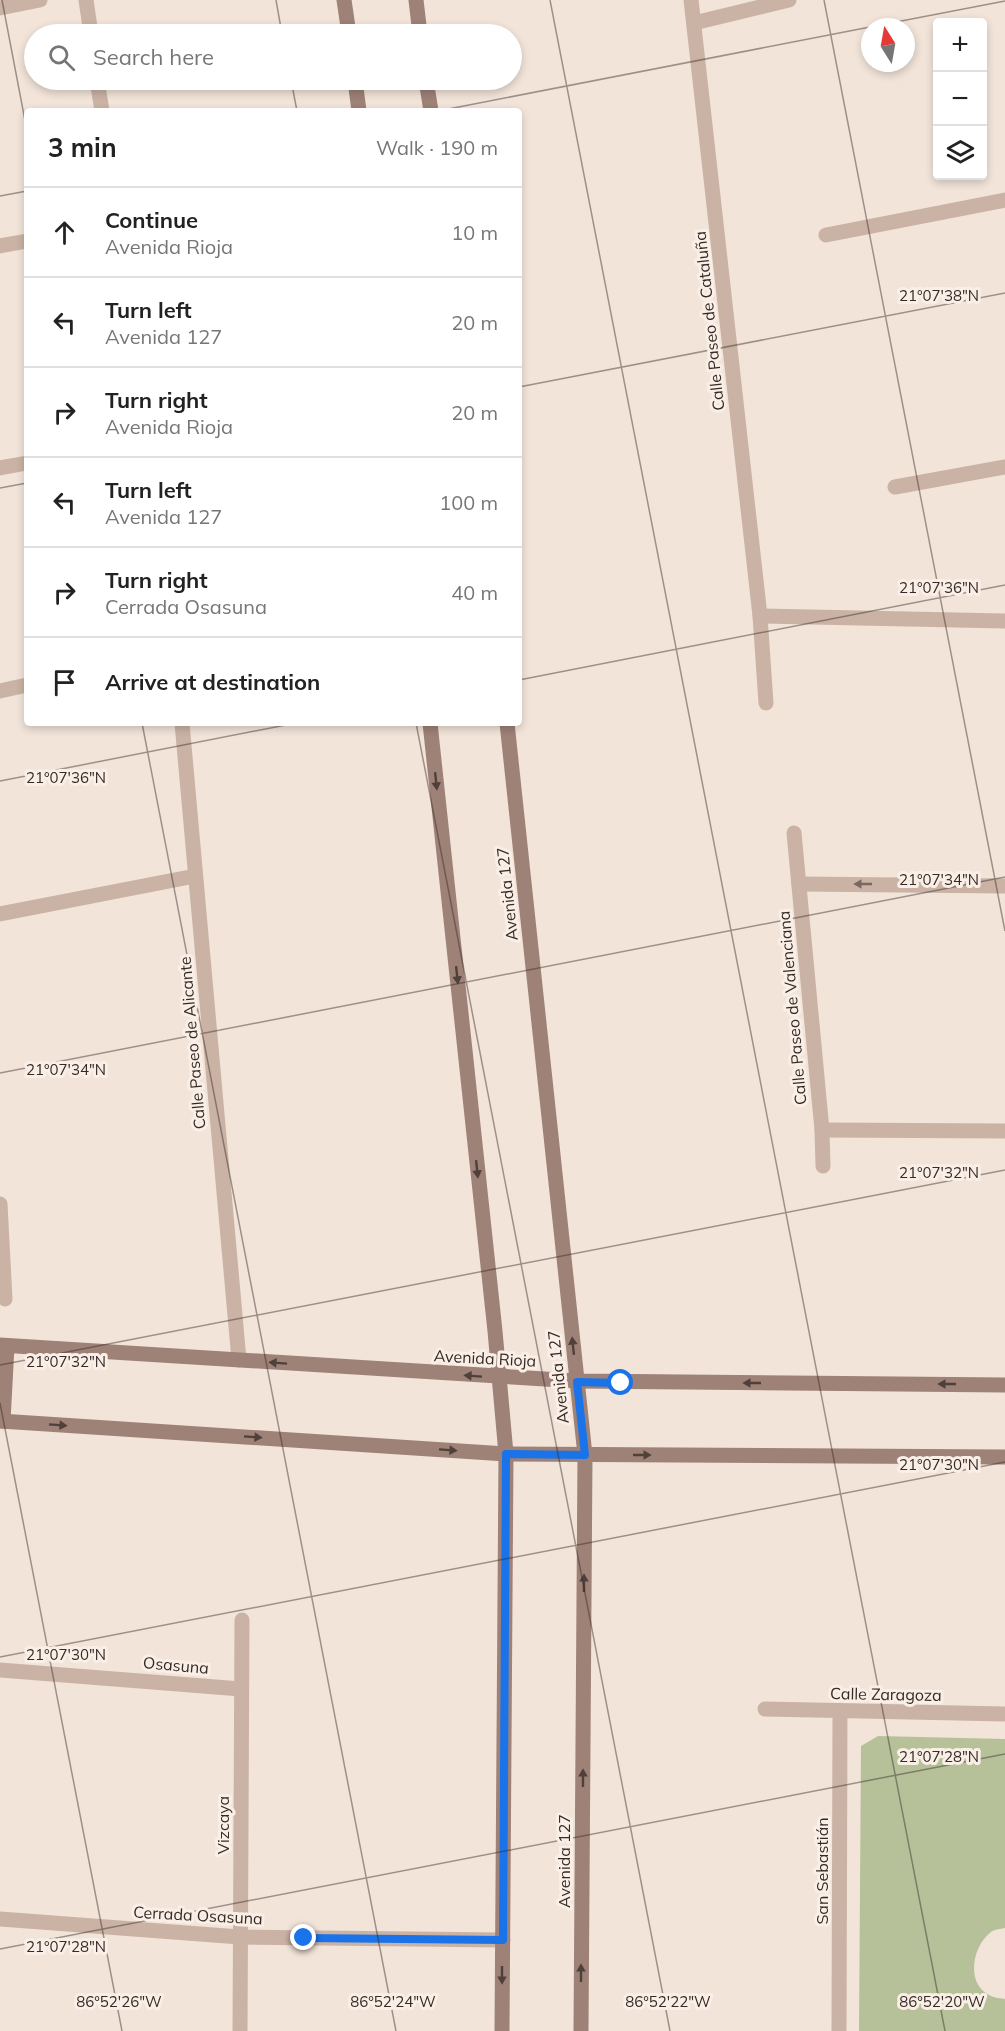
<!DOCTYPE html>
<meta charset="utf-8">
<style>
:root{--surface:#fff;--page:#f2f2f2;--text:#222;--muted:#767676;--line:#e0e0e0}
body{margin:0;font-family:Mulish,sans-serif;background:var(--page);color:var(--text)}
.controls{position:absolute;right:18px;top:18px;display:grid;overflow:hidden;border-radius:6px;box-shadow:0 3px 9px #0003}
.controls button{width:54px;height:54px;display:grid;place-items:center;padding:0;border:0;border-bottom:2px solid var(--line);background:var(--surface);color:var(--text);font:30px sans-serif}
.compass{position:absolute;left:861px;top:18px;width:54px;height:54px;border-radius:50%;background:var(--surface);box-shadow:0 3px 9px #0003;rotate:349deg}
.stop{position:absolute;width:18px;height:18px;margin:-14px;border:4px solid #1a73e8;border-radius:50%;background:#fff}
.stop.end{background:#1a73e8;border-color:#fff;box-shadow:0 2px 6px #0008}
.list{margin:0;padding:0;list-style:none}
h2{display:flex;justify-content:space-between;align-items:center;height:78px;margin:0;padding:0 24px;font-size:26px}
h2 small{font-size:20px;font-weight:400;color:var(--muted)}
.list li{display:grid;grid-template-columns:39px 1fr auto;gap:18px;align-items:center;box-sizing:border-box;height:90px;padding:0 24px;border-top:2px solid var(--line)}
.list b{display:block;font-size:22px;white-space:nowrap}
.list p{margin:0;font-size:20px;white-space:nowrap;color:var(--muted)}
.list em{font-size:20px;font-style:normal;color:var(--muted)}
.icon{flex:none;width:33px;height:33px;fill:none;stroke:currentColor;stroke-width:2;stroke-linecap:round;stroke-linejoin:round}
.map{position:relative;flex:none;width:1005px;height:2031px;overflow:hidden}
.search{position:absolute;background:var(--surface);box-shadow:0 3px 9px #0003;left:24px;top:24px;width:498px;height:66px;display:flex;align-items:center;gap:15px;box-sizing:border-box;padding:0 21px;border-radius:33px;color:var(--muted);font-size:22px}
.panel{position:absolute;background:var(--surface);box-shadow:0 3px 9px #0003;left:24px;top:108px;width:498px;height:618px;border-radius:6px}
.map>svg:first-child{display:block}
.green{fill:#b7c199}
.lines{fill:none;stroke-linecap:round;stroke-linejoin:round}
.minor{stroke:#cab3a5;stroke-width:15}
.secondary{stroke:#9e8177;stroke-width:15}
.oneway{fill:#50403b}
.oneway2{fill:#796860}
.route{stroke:#1a73e8;stroke-width:8}
.ticks{fill:none;stroke:#362a27;stroke-width:1.5;stroke-opacity:0.45}
.labels{text-anchor:middle;dominant-baseline:central;stroke-width:6;stroke-linejoin:round;paint-order:stroke}
.street-label{font-size:16px;fill:#362a27;stroke:#faefe6}
.ticks-label{font-size:15px;text-anchor:middle;fill:#362a27;stroke:#faefe6;stroke-width:6;stroke-linejoin:round;paint-order:stroke}
</style>
<div class="map">
<svg width="1005" height="2031" viewBox="0 0 1005 2031">
<rect width="100%" height="100%" fill="#f2e4d9"/>
<path class="green" d="M878 1736 1005 1739V1928C1001 1929 995 1929 991 1932 972 1946 965 1985 991 1996 995 1998 1001 1998 1005 1999V2031H859L861 1746Z"/>
<g class="lines">
<g class="minor">
<polyline points="86,0 91,34"/>
<polyline points="691,0 760,616 766,703"/>
<polyline points="0,8 40,0"/>
<polyline points="694,23 789,0"/>
<polyline points="97,80 102,111"/>
<polyline points="826,235 1005,200"/>
<polyline points="0,246 27,241"/>
<polyline points="0,468 27,463"/>
<polyline points="895,487 1005,467"/>
<polyline points="760,616 1005,621"/>
<polyline points="0,691 27,685"/>
<polyline points="182,723 239,1360"/>
<polyline points="794,833 822,1130 823,1166"/>
<polyline points="799,884 1005,886"/>
<polyline points="0,914 195,876"/>
<polyline points="822,1130 1005,1131"/>
<polyline points="0,1204 5,1299"/>
<polyline points="0,1670 241,1689"/>
<polyline points="765,1709 1005,1714"/>
<polyline points="0,1919 240,1937 503,1940"/>
<polyline points="240,2031 242,1620"/>
<polyline points="839,2031 840,1711"/>
</g>
<g class="secondary">
<polyline points="344,0 349,34"/>
<polyline points="416,0 420,34"/>
<polyline points="355,80 359,111"/>
<polyline points="426,80 431,111"/>
<polyline points="430,723 495,1331 506,1454 502,2031"/>
<polyline points="507,723 585,1455 581,2031"/>
<polyline points="0,1345 577,1381 1005,1385"/>
<polyline points="0,1421 506,1454 1005,1457"/>
<polyline points="3,1421 7,1346"/>
</g>
</g>
<defs><path id="oneway-solid" d="M-6-.8H1V-3.2L6.5 0L1 3.2V.8H-6Z" transform="scale(1.5)"/></defs>
<g class="oneway">
<use href="#oneway-solid" transform="translate(436 781) rotate(84)"/>
<use href="#oneway-solid" transform="translate(457 975) rotate(84)"/>
<use href="#oneway-solid" transform="translate(477 1169) rotate(84)"/>
<use href="#oneway-solid" transform="translate(573 1346) rotate(-96)"/>
<use href="#oneway-solid" transform="translate(278 1363) rotate(-176)"/>
<use href="#oneway-solid" transform="translate(473 1376) rotate(-176)"/>
<use href="#oneway-solid" transform="translate(752 1383) rotate(-180)"/>
<use href="#oneway-solid" transform="translate(947 1384) rotate(-180)"/>
<use href="#oneway-solid" transform="translate(58 1425) rotate(4)"/>
<use href="#oneway-solid" transform="translate(253 1437) rotate(4)"/>
<use href="#oneway-solid" transform="translate(448 1450) rotate(4)"/>
<use href="#oneway-solid" transform="translate(642 1455)"/>
<use href="#oneway-solid" transform="translate(584 1583) rotate(-90)"/>
<use href="#oneway-solid" transform="translate(583 1778) rotate(-90)"/>
<use href="#oneway-solid" transform="translate(581 1973) rotate(-90)"/>
<use href="#oneway-solid" transform="translate(502 1975) rotate(90)"/>
</g>
<use class="oneway2" href="#oneway-solid" transform="translate(863 884) rotate(-180)"/>
<g class="lines">
<polyline class="route" points="304,1938 503,1940 506,1454 585,1455 577,1382 621,1383"/>
</g>
<path class="ticks" d="M2 0 27 131M276 0 282 34M550 0 945 2031M824 0 1005 931M870 27 1005 1M291 80 297 111M438 111 870 27M0 196 27 191M519 387 1005 293M0 488 27 483M519 680 1005 585M142 723 396 2031M416 723 670 2031M0 781 296 723M0 1073 1005 877M0 1365 1005 1170M0 1403 122 2031M0 1657 1005 1462M0 1949 1005 1754"/>
<g class="labels">
<g class="street-label">
<text transform="translate(709 321) rotate(-96)">Calle Paseo de Cataluña</text>
<text transform="translate(507 894) rotate(-96)">Avenida 127</text>
<text transform="translate(792 1008) rotate(-95)">Calle Paseo de Valenciana</text>
<text transform="translate(192 1043) rotate(-95)">Calle Paseo de Alicante</text>
<text transform="translate(485 1358) rotate(3)">Avenida Rioja</text>
<text transform="translate(558 1377) rotate(-96)">Avenida 127</text>
<text transform="translate(176 1665) rotate(5)">Osasuna</text>
<text transform="translate(886 1694) rotate(1)">Calle Zaragoza</text>
<text transform="translate(223 1825) rotate(-90)">Vizcaya</text>
<text transform="translate(564 1861) rotate(-90)">Avenida 127</text>
<text transform="translate(822 1871) rotate(-90)">San Sebastián</text>
<text transform="translate(198 1915) rotate(3)">Cerrada Osasuna</text>
</g>
</g>
<g class="ticks-label">
<text x="939" y="301">21°07'38"N</text>
<text x="939" y="593">21°07'36"N</text>
<text x="66" y="783">21°07'36"N</text>
<text x="939" y="885">21°07'34"N</text>
<text x="66" y="1075">21°07'34"N</text>
<text x="939" y="1178">21°07'32"N</text>
<text x="66" y="1367">21°07'32"N</text>
<text x="939" y="1470">21°07'30"N</text>
<text x="66" y="1660">21°07'30"N</text>
<text x="939" y="1762">21°07'28"N</text>
<text x="66" y="1952">21°07'28"N</text>
<text x="119" y="2007">86°52'26"W</text>
<text x="393" y="2007">86°52'24"W</text>
<text x="668" y="2007">86°52'22"W</text>
<text x="942" y="2007">86°52'20"W</text>
</g>
</svg>
<div class="controls">
<button>+</button>
<button>−</button>
<button><svg class="icon" aria-label="layers" viewBox="0 0 24 24"><path d="M12 4l9 5-9 5-9-5zM3 14l9 5 9-5"/></svg></button>
</div>
<svg class="compass" viewBox="-18 -18 36 36"><path d="M0-13l5 13h-10z" fill="#e53935"/><path d="M0 13l5-13h-10z" fill="#767676"/></svg>
<div class="stop" style="left:621px;top:1383px"></div>
<div class="stop end" style="left:304px;top:1938px"></div>
<div class="search"><svg class="icon" aria-label="search" viewBox="0 0 24 24"><circle cx="10" cy="10" r="6"/><path d="M15 15l6 6"/></svg>Search here</div>
<section class="panel">
<h2>3 min<small>Walk · 190 m</small></h2>
<ul class="list">
<li><svg class="icon" aria-label="ahead" viewBox="0 0 24 24"><path d="M12 20V5M6 11l6-6 6 6"/></svg><div><b>Continue</b><p>Avenida Rioja</p></div><em>10 m</em></li>
<li><svg class="icon" aria-label="left" viewBox="0 0 24 24"><path d="M17 20v-9H6M10 6l-5 5 5 5"/></svg><div><b>Turn left</b><p>Avenida 127</p></div><em>20 m</em></li>
<li><svg class="icon" aria-label="right" viewBox="0 0 24 24"><path d="M7 20v-9h11M14 6l5 5-5 5"/></svg><div><b>Turn right</b><p>Avenida Rioja</p></div><em>20 m</em></li>
<li><svg class="icon" aria-label="left" viewBox="0 0 24 24"><path d="M17 20v-9H6M10 6l-5 5 5 5"/></svg><div><b>Turn left</b><p>Avenida 127</p></div><em>100 m</em></li>
<li><svg class="icon" aria-label="right" viewBox="0 0 24 24"><path d="M7 20v-9h11M14 6l5 5-5 5"/></svg><div><b>Turn right</b><p>Cerrada Osasuna</p></div><em>40 m</em></li>
<li><svg class="icon" aria-label="arrive" viewBox="0 0 24 24"><path d="M6 21V4h12l-3 4 3 4H6"/></svg><div><b>Arrive at destination</b></div></li>
</ul>
</section>
</div>
